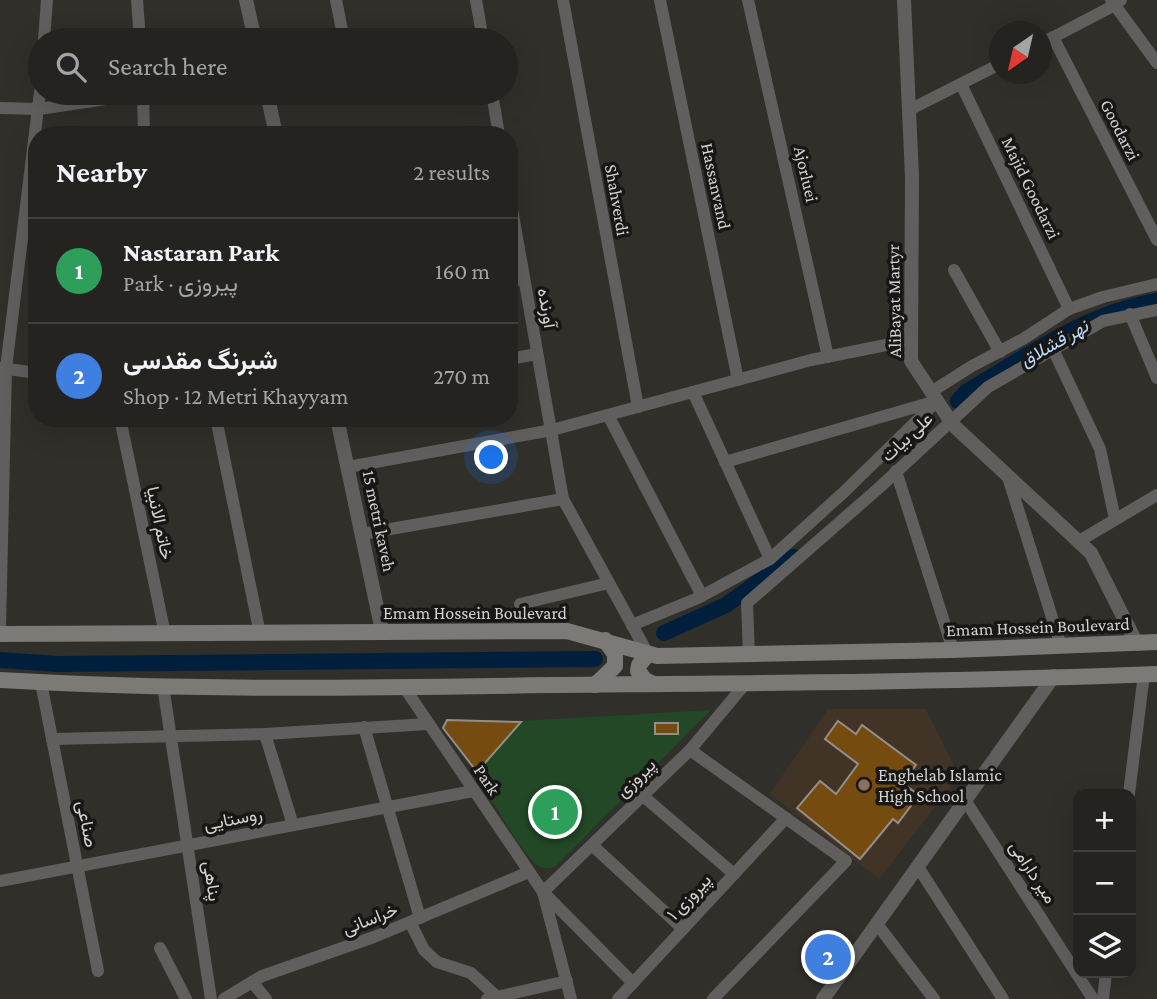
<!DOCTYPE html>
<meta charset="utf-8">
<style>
:root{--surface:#252320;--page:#2d2b29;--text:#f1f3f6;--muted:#a3a4a5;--line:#42403e;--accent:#d93025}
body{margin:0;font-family:"Crimson Pro",Vazirmatn,serif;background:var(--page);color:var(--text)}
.controls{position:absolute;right:21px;bottom:21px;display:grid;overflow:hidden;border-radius:14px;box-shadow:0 7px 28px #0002}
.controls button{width:63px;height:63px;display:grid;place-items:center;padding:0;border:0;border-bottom:2px solid var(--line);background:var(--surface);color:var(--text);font:35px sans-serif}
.compass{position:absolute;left:989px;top:21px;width:63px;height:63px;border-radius:50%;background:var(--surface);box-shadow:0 7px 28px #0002;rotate:214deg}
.you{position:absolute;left:492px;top:458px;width:24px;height:24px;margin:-18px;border:5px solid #fff;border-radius:50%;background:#1a73e8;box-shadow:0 0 0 10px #1a73e833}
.badge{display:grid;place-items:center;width:46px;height:46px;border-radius:50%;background:var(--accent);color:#fff;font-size:23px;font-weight:700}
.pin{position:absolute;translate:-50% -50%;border:4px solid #fff;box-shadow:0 2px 7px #0006}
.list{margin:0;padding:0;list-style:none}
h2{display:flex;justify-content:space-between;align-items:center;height:91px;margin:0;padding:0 28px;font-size:30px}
h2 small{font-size:23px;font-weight:400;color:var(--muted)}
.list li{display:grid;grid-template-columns:46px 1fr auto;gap:21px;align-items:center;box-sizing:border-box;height:105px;padding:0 28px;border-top:2px solid var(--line)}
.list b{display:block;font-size:26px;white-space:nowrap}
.list p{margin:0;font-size:23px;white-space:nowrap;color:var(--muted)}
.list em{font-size:23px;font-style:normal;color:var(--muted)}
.icon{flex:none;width:38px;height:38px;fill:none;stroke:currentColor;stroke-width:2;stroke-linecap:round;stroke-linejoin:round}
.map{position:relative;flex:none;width:1157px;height:999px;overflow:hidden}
.search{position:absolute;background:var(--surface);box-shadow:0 7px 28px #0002;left:28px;top:28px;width:490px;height:77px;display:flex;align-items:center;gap:18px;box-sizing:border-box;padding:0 24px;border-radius:38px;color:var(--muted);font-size:26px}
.panel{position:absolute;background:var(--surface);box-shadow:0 7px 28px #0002;left:28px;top:126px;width:490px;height:301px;border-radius:28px}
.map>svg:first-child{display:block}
.education{fill:#413426}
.green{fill:#224825}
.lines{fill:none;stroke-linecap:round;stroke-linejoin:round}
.canal{stroke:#001f3c;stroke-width:16}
.building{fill:#754b0f;stroke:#938e89;stroke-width:2}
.minor{stroke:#615f5d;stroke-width:12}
.tertiary{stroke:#615f5d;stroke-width:14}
.secondary{stroke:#7d7977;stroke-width:16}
.education-dot{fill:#8d6e63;stroke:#181715;stroke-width:2.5}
.labels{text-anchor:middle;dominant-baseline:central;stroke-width:7;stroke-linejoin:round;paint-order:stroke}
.street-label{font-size:18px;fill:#d4d2cf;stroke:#181715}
.poi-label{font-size:18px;fill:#d4d2cf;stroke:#181715;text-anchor:start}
.water-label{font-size:19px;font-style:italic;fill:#badbfc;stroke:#181715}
</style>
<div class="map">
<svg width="1157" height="999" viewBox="0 0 1157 999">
<rect width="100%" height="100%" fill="#312f2a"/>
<polygon class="education" points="828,709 926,709 959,776 879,879 770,794"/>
<path class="green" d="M711 710 555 867C549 868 544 869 539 866 521 856 489 793 476 772L521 721Z"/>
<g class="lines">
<g class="canal">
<path d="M958 401 966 392C1027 356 1086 313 1157 301"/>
<polyline points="664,633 726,605 793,557"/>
<polyline points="0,660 58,664 595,659"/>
</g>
</g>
<g class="building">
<polygon points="447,720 521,722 477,772 443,728"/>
<polygon points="838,721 856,734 862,725 916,765 902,783 919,795 898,823 893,819 860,859 797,808 820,781 836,794 858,764 825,739"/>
<rect x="655" y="723" width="23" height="11"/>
</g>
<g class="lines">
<g class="minor">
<polyline points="137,0 140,40"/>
<polyline points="336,0 344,40"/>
<polyline points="476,0 483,40"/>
<polyline points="563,0 638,407"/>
<polyline points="660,0 738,380"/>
<polyline points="748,0 828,357"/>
<polyline points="1111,0 1157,63"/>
<polyline points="1053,37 1157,240"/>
<polyline points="44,40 47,0"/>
<polyline points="1042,43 1115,5 1121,0"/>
<polyline points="961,84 1069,309"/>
<polyline points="143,93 144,135"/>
<polyline points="492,93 499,135"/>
<polyline points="0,108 39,109 146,93"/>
<polyline points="909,110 1000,64"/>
<polyline points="509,192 563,499 648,654"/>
<polyline points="954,270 1000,352"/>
<polyline points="509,282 524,278"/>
<polyline points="1130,314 1157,378"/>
<polyline points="1053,349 1100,449 1115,519"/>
<polyline points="509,359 537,354"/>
<polyline points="0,368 37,373"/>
<polyline points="693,392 770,559"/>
<polyline points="931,392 972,366 1023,339 1069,309 1103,297 1157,284"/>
<polyline points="608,415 702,596"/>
<polyline points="120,418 165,634"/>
<polyline points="216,418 260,634"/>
<polyline points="725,462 933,402"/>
<polyline points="348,467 552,430 811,360 911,340"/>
<polyline points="896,471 953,650"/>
<polyline points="1007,474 1061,646"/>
<polyline points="362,534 563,499"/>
<polyline points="1079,541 1157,495"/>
<polyline points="520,604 609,583"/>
<polyline points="632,625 698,598 770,559 844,492 937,401"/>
<polyline points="0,628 6,368 40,92"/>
<polyline points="749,654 747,603 880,487 988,387 1103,321 1157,310"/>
<polyline points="41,683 98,971"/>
<polyline points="163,686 211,999"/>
<polyline points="404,687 543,892 633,983"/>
<polyline points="364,727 420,918"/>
<polyline points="265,734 293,825"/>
<polyline points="52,739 265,734 428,724"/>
<polyline points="690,750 846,861 713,999"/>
<polyline points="1129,794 1144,674"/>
<polyline points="643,796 734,874"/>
<polyline points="965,800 1093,999"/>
<polyline points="592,845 683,929"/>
<polyline points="918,867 1003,999"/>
<polyline points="0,881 473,791"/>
<polyline points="543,892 690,750 746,683"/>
<polyline points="543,892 571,999"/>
<polyline points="410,922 424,950 437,962 471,973 497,997"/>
<polyline points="877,924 934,999"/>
<polyline points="160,948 186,999"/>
<polyline points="252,982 266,999"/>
<polyline points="224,999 262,976 374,937 529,872"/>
<polyline points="487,999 567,981"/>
<polyline points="618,999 786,818"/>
<polyline points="1103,999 1106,973"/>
</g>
<g class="tertiary">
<polyline points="246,0 255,40"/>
<polyline points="904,0 912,177 911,361 953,425 1091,553 1137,644"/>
<polyline points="267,93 276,135"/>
<polyline points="337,418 382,631"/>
<polyline points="823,999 1054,676"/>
</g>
<g class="secondary">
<polyline points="0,634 567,631 657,656 953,650 1157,642"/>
<polyline points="648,654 639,665 638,671 645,680 654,684"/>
<path d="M0 680C184 691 368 688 552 685 754 683 956 682 1157 674"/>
<polyline points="595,685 615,666 615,654 605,640"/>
</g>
</g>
<circle class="education-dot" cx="864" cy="785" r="7"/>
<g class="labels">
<g class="street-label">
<text transform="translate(1120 130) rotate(63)">Goodarzi</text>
<text transform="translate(806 174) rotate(77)">Ajorluei</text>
<text transform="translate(716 186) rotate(78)">Hassanvand</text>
<text transform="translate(1031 188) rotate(64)">Majid Goodarzi</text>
<text transform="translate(617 200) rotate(80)">Shahverdi</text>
<text transform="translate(894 301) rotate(-91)">AliBayat Martyr</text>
<text transform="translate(547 308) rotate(80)">آورنده</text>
<text transform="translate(907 437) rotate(-43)">علی بیات</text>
<text transform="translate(379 521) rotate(78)">15 metri kaveh</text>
<text transform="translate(160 523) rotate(78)">خاتم الانبیا</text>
<text x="475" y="613">Emam Hossein Boulevard</text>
<text transform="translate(1038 627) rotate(-2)">Emam Hossein Boulevard</text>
<text transform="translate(636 778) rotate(-44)">پیروزی</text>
<text transform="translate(487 780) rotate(56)">Park</text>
<text transform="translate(233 819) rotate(-11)">روستایی</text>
<text transform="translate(87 824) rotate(79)">صناعی</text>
<text transform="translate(1033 872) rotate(57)">میر دارامی</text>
<text transform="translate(212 881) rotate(81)">پناهی</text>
<text transform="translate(689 897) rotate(-47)">پیروزی ۱</text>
<text transform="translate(370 919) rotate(-21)">خراسانی</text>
</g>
<g class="poi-label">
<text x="878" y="775">Enghelab Islamic<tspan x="878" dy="21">High School</tspan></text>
</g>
<g class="water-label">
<text transform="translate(1054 343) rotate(-30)">نهر قشلاق</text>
</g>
</g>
</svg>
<div class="controls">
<button>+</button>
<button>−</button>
<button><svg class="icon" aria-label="layers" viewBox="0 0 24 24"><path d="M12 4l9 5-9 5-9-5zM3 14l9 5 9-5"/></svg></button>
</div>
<svg class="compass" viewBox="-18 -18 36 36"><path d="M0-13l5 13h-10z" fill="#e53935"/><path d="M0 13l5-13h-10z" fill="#a3a4a5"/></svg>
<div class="you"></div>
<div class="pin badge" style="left:555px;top:812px;background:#2e9e5b">1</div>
<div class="pin badge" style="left:828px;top:957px;background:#3f7fe0">2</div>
<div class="search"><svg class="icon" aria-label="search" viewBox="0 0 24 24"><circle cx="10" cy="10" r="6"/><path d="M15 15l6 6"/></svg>Search here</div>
<section class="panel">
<h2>Nearby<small>2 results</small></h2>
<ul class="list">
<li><span class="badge" style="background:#2e9e5b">1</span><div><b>Nastaran Park</b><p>Park · پیروزی</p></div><em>160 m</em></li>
<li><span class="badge" style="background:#3f7fe0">2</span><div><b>شبرنگ مقدسی</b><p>Shop · 12 Metri Khayyam</p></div><em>270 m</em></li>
</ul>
</section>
</div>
